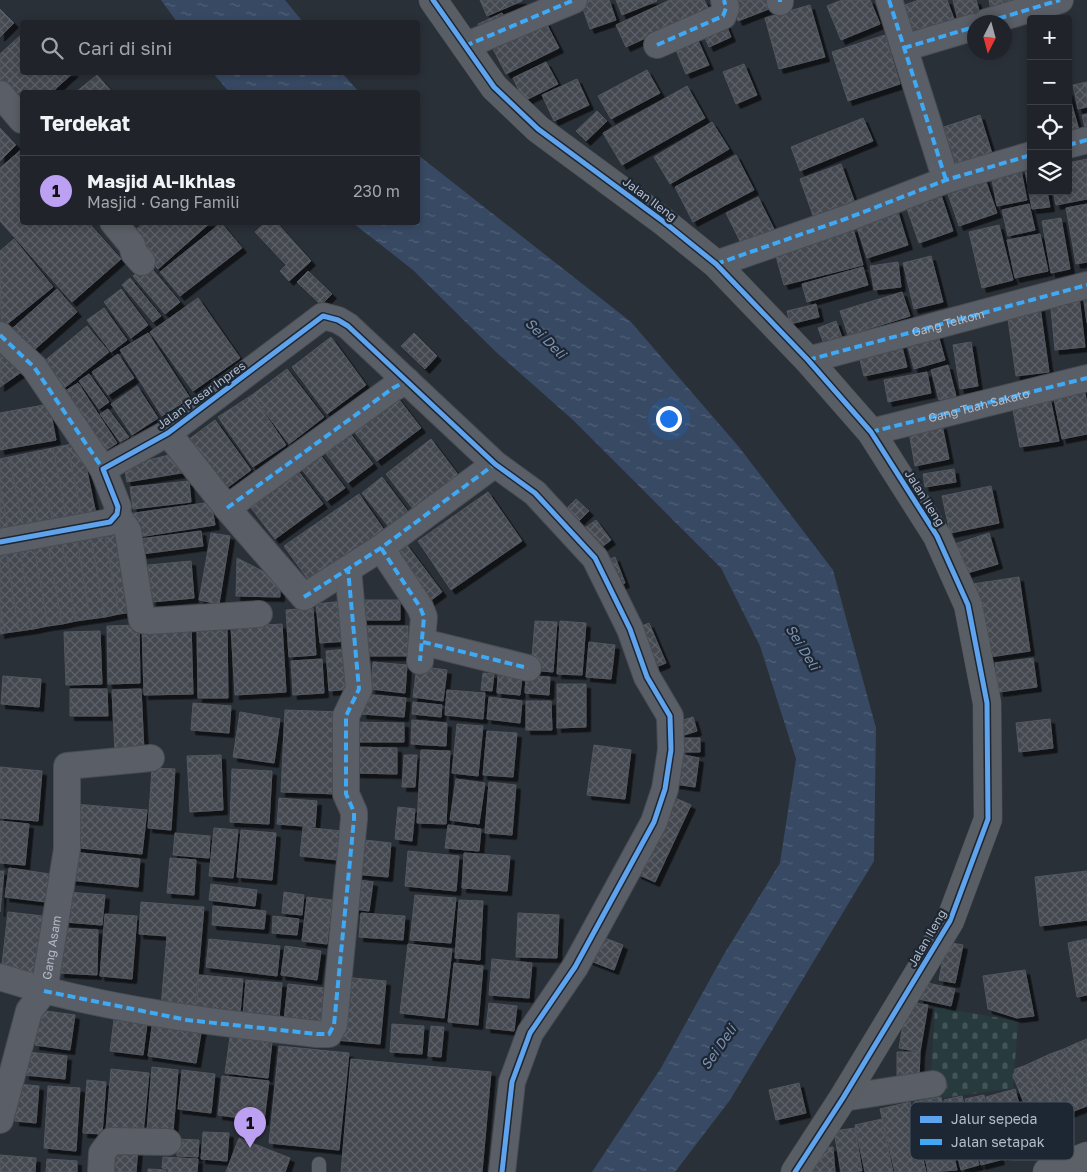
<!DOCTYPE html>
<html lang="id">
<meta charset="utf-8">
<style>
:root{--surface:#20242a;--page:#282c32;--text:#f1f3f6;--muted:#a2a4a8;--line:#3d4147;--accent:#bca0f2}
body{margin:0;font-family:"Golos Text",sans-serif;background:var(--page);color:var(--text)}
.controls{position:absolute;right:15px;top:15px;display:grid;overflow:hidden;border-radius:5px;box-shadow:0 2px 8px #0003}
.controls button{width:45px;height:45px;display:grid;place-items:center;padding:0;border:0;border-bottom:1px solid var(--line);background:var(--surface);color:var(--text);font:25px sans-serif}
.compass{position:absolute;left:967px;top:15px;width:45px;height:45px;border-radius:50%;background:var(--surface);box-shadow:0 2px 8px #0003;rotate:186deg}
.you{position:absolute;left:668px;top:418px;width:18px;height:18px;margin:-12px;border:4px solid #fff;border-radius:50%;background:#1a73e8;box-shadow:0 0 0 8px #1a73e833}
.badge{display:grid;place-items:center;width:32px;height:32px;border-radius:50%;background:var(--accent);color:#111;font-size:16px;font-weight:700}
.pin{position:absolute;translate:-50% -41px;filter:drop-shadow(0 1px 2px #0008)}
.pin::after{content:'';position:absolute;top:26px;width:18px;height:15px;background:inherit;clip-path:polygon(0 0,100% 0,50% 100%)}
.list{margin:0;padding:0;list-style:none}
h2{display:flex;justify-content:space-between;align-items:center;height:65px;margin:0;padding:0 20px;font-size:21px}
h2 small{font-size:16px;font-weight:400;color:var(--muted)}
.list li{display:grid;grid-template-columns:32px 1fr auto;gap:15px;align-items:center;box-sizing:border-box;height:70px;padding:0 20px;border-top:1px solid var(--line)}
.list b{display:block;font-size:19px;white-space:nowrap}
.list p{margin:0;font-size:16px;white-space:nowrap;color:var(--muted)}
.list em{font-size:16px;font-style:normal;color:var(--muted)}
.icon{flex:none;width:28px;height:28px;fill:none;stroke:currentColor;stroke-width:2;stroke-linecap:round;stroke-linejoin:round}
.map{position:relative;flex:none;width:1087px;height:1172px;overflow:hidden}
.search{position:absolute;background:var(--surface);box-shadow:0 2px 8px #0003;left:20px;top:20px;width:400px;height:55px;display:flex;align-items:center;gap:12px;box-sizing:border-box;padding:0 18px;border-radius:5px;color:var(--muted);font-size:19px}
.panel{position:absolute;background:var(--surface);box-shadow:0 2px 8px #0003;left:20px;top:90px;width:400px;height:135px;border-radius:5px}
.map>svg:first-child{display:block}
.cemetery{fill:url(#cemetery-stones)}
.water{fill:url(#water-ripples)}
.building{fill:url(#building-cross-hatch);stroke:#52575f;filter:url(#shadow)}
.lines{fill:none;stroke-linecap:round;stroke-linejoin:round}
.lane-casing{stroke:#484c53;stroke-width:15}
.street-casing{stroke:#484c53;stroke-width:28}
.secondary-casing{stroke:#484c53;stroke-width:29}
.primary-casing{stroke:#484c55;stroke-width:29}
.lane{stroke:#5a5e66;stroke-width:14}
.street{stroke:#5a5e66;stroke-width:26}
.secondary{stroke:#595d64;stroke-width:28}
.primary{stroke:#5c6168;stroke-width:28}
.quiet{stroke:#3fa9f5;stroke-width:4;stroke-dasharray:8 4;stroke-linecap:butt}
.cycleway-casing{stroke:#1d2633;stroke-width:8}
.cycleway{stroke:#60a3ed;stroke-width:5}
.labels{text-anchor:middle;dominant-baseline:central;stroke-width:4.5;stroke-linejoin:round;paint-order:stroke}
.street-label{font-size:12px;fill:#b4bcc9;stroke:#1d2633}
.water-label{font-size:14px;font-style:italic;fill:#7c92b1;stroke:#1d2633}
.key{fill:#1d2633;stroke:#4a5360;stroke-width:1}
.key-label{font-size:14px;fill:#b4bcc9}
</style>
<div class="map">
<svg width="1087" height="1172" viewBox="0 0 1087 1172">
<defs>
<pattern id="cemetery-stones" width="16" height="16" patternUnits="userSpaceOnUse" patternTransform="scale(1.25)"><rect width="16" height="16" fill="#273a3e"/><path d="M2 7V4a2 2 0 0 1 4 0v3zM10 15v-3a2 2 0 0 1 4 0v3z" fill="#445559"/></pattern>
<pattern id="water-ripples" width="26" height="14" patternUnits="userSpaceOnUse" patternTransform="scale(1.25)"><rect width="26" height="14" fill="#384963"/><path d="M2 4q2-2 4 0t4 0M15 11q2-2 4 0t4 0" fill="none" stroke="#526178"/></pattern>
<pattern id="building-cross-hatch" width="8" height="8" patternUnits="userSpaceOnUse" patternTransform="scale(1.25)"><rect width="8" height="8" fill="#444950"/><path d="M0 0l8 8M0 8l8-8" fill="none" stroke="#5d6168"/></pattern>
<filter id="shadow"><feDropShadow dx="4.5" dy="4.5" stdDeviation="0" flood-color="#0009"/></filter>
</defs>
<rect width="100%" height="100%" fill="#2a3038"/>
<polygon class="cemetery" points="935,1007 1018,1021 1013,1088 943,1098 931,1077"/>
<g class="water">
<polygon points="161,0 285,0 303,22 177,22"/>
<polygon points="213,73 342,73 359,92 229,92"/>
<polygon points="418,155 631,322 739,447 833,570 876,728 874,861 730,1100 675,1172 592,1172 661,1068 723,956 780,863 796,759 760,646 721,568 573,420 496,352 413,270 353,223 418,222"/>
</g>
<g class="building">
<polygon points="480,0 522,0 522,1 487,16"/>
<polygon points="590,0 609,0 616,20 590,29 581,3"/>
<polygon points="616,0 656,0 657,1 622,15"/>
<polygon points="670,0 704,0 709,9 626,47 616,25"/>
<polygon points="730,0 772,0 774,7 738,21"/>
<polygon points="842,0 870,0 880,24 841,40 827,6"/>
<polygon points="919,0 947,0 954,19 909,36 899,7"/>
<polygon points="953,0 976,0 980,14 958,20"/>
<polygon points="989,0 1026,0 991,10"/>
<polygon points="810,5 825,57 779,69 765,18"/>
<polygon points="0,9 14,23 0,37"/>
<polygon points="502,13 508,24 483,36 478,24"/>
<polygon points="724,20 731,37 709,47 701,29"/>
<polygon points="545,21 559,48 506,74 492,47"/>
<polygon points="22,34 22,72 74,72 52,92 22,92 22,109 0,85 0,54"/>
<polygon points="885,35 900,84 848,101 832,52"/>
<polygon points="696,36 709,65 686,74 674,45"/>
<polygon points="546,62 558,84 524,101 513,78"/>
<polygon points="744,64 757,95 736,104 723,72"/>
<polygon points="647,70 660,93 611,119 598,96"/>
<polygon points="97,75 112,92 76,92"/>
<polygon points="577,79 589,105 554,121 542,95"/>
<polygon points="1087,82 1087,107 1078,109 1073,85"/>
<polygon points="687,86 705,118 622,165 603,133"/>
<polygon points="1068,91 1079,130 1068,133"/>
<polygon points="597,111 607,121 586,141 576,131"/>
<polygon points="1087,114 1087,132 1086,132 1082,115"/>
<polygon points="980,115 995,163 960,175 944,127"/>
<polygon points="863,118 873,141 800,171 791,147"/>
<polygon points="712,122 729,149 670,184 654,157"/>
<polygon points="0,128 16,145 0,161"/>
<polygon points="22,149 22,222 88,222 121,259 72,302 0,221 0,168"/>
<polygon points="736,155 754,190 693,222 675,187"/>
<polygon points="1087,159 1087,199 1056,205 1053,191 1068,191 1068,163"/>
<polygon points="841,164 856,206 815,221 800,179"/>
<polygon points="1031,164 1031,191 1047,191 1050,207 1032,209 1024,165"/>
<polygon points="1021,170 1027,200 997,206 991,175"/>
<polygon points="984,176 997,213 959,226 946,188"/>
<polygon points="940,192 953,231 919,243 905,203"/>
<polygon points="758,197 774,229 742,245 726,213"/>
<polygon points="1029,204 1035,230 1008,236 1002,210"/>
<polygon points="1087,204 1087,262 1076,264 1066,208"/>
<polygon points="897,209 908,245 867,258 855,222"/>
<polygon points="1061,218 1070,269 1051,273 1042,221"/>
<polygon points="144,222 211,222 158,269 129,236"/>
<polygon points="266,222 276,222 311,261 289,281 280,271 286,265 255,232"/>
<polygon points="221,223 242,248 180,296 160,272"/>
<polygon points="999,225 1013,280 982,288 969,232"/>
<polygon points="853,228 863,265 784,285 774,249"/>
<polygon points="1040,234 1048,271 1015,278 1007,240"/>
<polygon points="14,239 53,287 1,329 0,251"/>
<polygon points="931,256 943,302 914,309 903,263"/>
<polygon points="898,262 901,287 874,290 870,266"/>
<polygon points="148,264 180,302 165,314 133,276"/>
<polygon points="863,267 868,285 807,302 802,284"/>
<polygon points="308,271 332,294 321,305 297,282"/>
<polygon points="130,278 161,316 153,322 122,285"/>
<polygon points="1087,286 1087,323 1082,287"/>
<polygon points="57,289 77,312 26,357 6,334"/>
<polygon points="121,289 148,325 131,338 104,302"/>
<polygon points="902,292 910,316 848,335 840,311"/>
<polygon points="1079,296 1085,347 1055,350 1050,299"/>
<polygon points="198,298 240,358 193,391 150,332"/>
<polygon points="816,304 819,317 790,324 787,311"/>
<polygon points="1040,307 1049,372 1016,376 1007,312"/>
<polygon points="104,308 127,340 111,352 87,320"/>
<polygon points="836,321 844,343 826,349 818,328"/>
<polygon points="87,326 109,352 58,393 37,367"/>
<polygon points="937,331 945,360 914,369 906,340"/>
<polygon points="148,333 190,398 162,416 120,350"/>
<polygon points="414,333 437,356 425,369 401,346"/>
<polygon points="331,337 366,385 327,414 292,367"/>
<polygon points="971,342 978,386 960,389 953,345"/>
<polygon points="0,343 23,371 0,387"/>
<polygon points="901,343 907,367 864,376 858,352"/>
<polygon points="118,354 134,378 108,395 92,372"/>
<polygon points="948,365 956,396 939,400 931,370"/>
<polygon points="287,369 324,417 289,444 252,395"/>
<polygon points="927,372 931,393 888,402 884,380"/>
<polygon points="89,374 109,402 99,409 79,381"/>
<polygon points="78,383 117,443 97,456 57,396"/>
<polygon points="137,386 158,418 132,435 111,404"/>
<polygon points="1084,388 1087,404 1087,434 1062,439 1053,394"/>
<polygon points="394,393 421,428 377,461 350,426"/>
<polygon points="252,395 286,445 253,467 218,417"/>
<polygon points="1050,398 1059,441 1020,447 1012,405"/>
<polygon points="49,404 56,440 0,450 0,413"/>
<polygon points="108,409 129,437 120,442 100,414"/>
<polygon points="215,420 251,470 224,490 188,440"/>
<polygon points="942,425 949,459 915,466 909,432"/>
<polygon points="346,428 373,464 348,483 321,447"/>
<polygon points="431,439 462,480 417,514 386,474"/>
<polygon points="81,442 96,514 82,517 67,445"/>
<polygon points="67,445 82,517 67,520 53,448"/>
<polygon points="53,448 67,520 53,523 38,451"/>
<polygon points="315,448 345,488 327,501 296,462"/>
<polygon points="38,451 53,523 38,526 24,454"/>
<polygon points="24,454 38,526 24,529 9,457"/>
<polygon points="169,455 187,472 127,482 124,466"/>
<polygon points="9,457 24,529 9,532 0,486 0,459"/>
<polygon points="293,464 323,504 275,539 245,500"/>
<polygon points="954,469 956,482 925,487 923,474"/>
<polygon points="382,477 412,517 393,532 362,493"/>
<polygon points="189,481 191,502 133,509 130,487"/>
<polygon points="0,486 9,532 0,533"/>
<polygon points="991,486 999,523 950,533 942,496"/>
<polygon points="488,492 522,541 451,590 418,541"/>
<polygon points="359,494 387,534 312,585 284,546"/>
<polygon points="576,499 589,511 575,525 562,513"/>
<polygon points="211,502 215,525 132,538 128,514"/>
<polygon points="596,520 611,540 595,552 579,532"/>
<polygon points="201,531 203,546 134,555 132,540"/>
<polygon points="120,533 133,612 119,614 105,535"/>
<polygon points="211,533 230,536 219,604 199,600"/>
<polygon points="989,533 998,564 964,574 955,544"/>
<polygon points="105,535 119,614 105,617 91,538"/>
<polygon points="91,538 105,617 90,619 77,540"/>
<polygon points="77,540 90,619 76,621 62,542"/>
<polygon points="62,542 76,621 62,624 48,545"/>
<polygon points="406,544 442,592 426,604 390,556"/>
<polygon points="48,545 62,624 48,626 34,547"/>
<polygon points="34,547 48,626 33,629 20,550"/>
<polygon points="20,550 33,629 19,631 6,552"/>
<polygon points="6,552 19,631 5,633 0,606 0,553"/>
<polygon points="615,557 625,583 612,588 601,563"/>
<polygon points="237,558 280,580 280,597 236,596"/>
<polygon points="191,561 194,598 152,602 148,565"/>
<polygon points="1019,577 1030,651 983,658 972,584"/>
<polygon points="359,600 400,600 400,620 360,620"/>
<polygon points="344,601 348,641 320,643 316,604"/>
<polygon points="0,606 5,633 0,634"/>
<polygon points="313,608 316,655 289,657 286,610"/>
<polygon points="535,621 557,622 553,672 531,670"/>
<polygon points="560,621 586,623 582,675 557,674"/>
<polygon points="191,623 193,694 144,695 142,624"/>
<polygon points="227,623 228,698 198,698 197,624"/>
<polygon points="649,623 666,663 648,670 632,630"/>
<polygon points="282,624 286,692 235,695 231,627"/>
<polygon points="139,625 140,683 108,684 107,626"/>
<rect x="362" y="626" width="46" height="30"/>
<polygon points="100,631 102,684 66,685 64,632"/>
<polygon points="589,642 615,645 611,679 586,677"/>
<polygon points="347,649 351,689 329,691 326,651"/>
<polygon points="1033,658 1037,687 999,692 995,663"/>
<polygon points="322,659 324,693 293,695 291,661"/>
<polygon points="373,662 407,665 405,693 371,689"/>
<polygon points="417,666 447,670 443,701 413,697"/>
<polygon points="483,673 494,674 492,691 481,690"/>
<polygon points="498,675 522,677 520,695 497,693"/>
<polygon points="3,676 41,679 39,707 1,704"/>
<polygon points="526,676 550,677 549,695 525,693"/>
<polygon points="557,684 586,684 586,727 557,728"/>
<polygon points="70,689 107,689 108,716 70,716"/>
<polygon points="141,689 144,751 115,753 112,690"/>
<polygon points="447,690 485,693 483,719 445,715"/>
<polygon points="363,694 406,698 404,717 362,714"/>
<polygon points="489,697 522,701 520,723 487,719"/>
<polygon points="526,701 551,701 552,730 526,730"/>
<polygon points="413,702 442,705 441,717 412,714"/>
<polygon points="193,703 231,706 229,733 191,730"/>
<polygon points="285,710 341,712 338,794 281,792"/>
<polygon points="240,712 280,719 274,763 233,757"/>
<polygon points="693,717 697,731 681,736 677,722"/>
<polygon points="1050,719 1053,748 1019,752 1016,723"/>
<polygon points="412,720 447,723 446,746 411,744"/>
<polygon points="351,722 404,723 404,742 351,742"/>
<polygon points="457,724 483,726 478,776 452,773"/>
<polygon points="487,731 517,733 513,777 483,775"/>
<polygon points="682,738 700,738 700,752 683,752"/>
<polygon points="594,745 631,750 625,799 587,795"/>
<polygon points="353,747 397,748 397,774 353,773"/>
<polygon points="421,750 450,751 446,824 417,823"/>
<polygon points="679,754 699,758 695,787 674,784"/>
<polygon points="221,755 223,810 190,812 187,756"/>
<polygon points="404,755 417,755 415,787 402,787"/>
<polygon points="0,767 42,771 38,821 0,818"/>
<polygon points="152,768 175,769 171,830 148,828"/>
<polygon points="232,769 272,771 269,824 230,822"/>
<polygon points="456,779 485,783 479,824 450,820"/>
<polygon points="489,782 516,785 512,835 485,833"/>
<polygon points="673,797 691,805 655,882 637,874"/>
<polygon points="279,798 317,801 315,827 277,824"/>
<polygon points="74,804 147,810 142,854 70,847"/>
<polygon points="398,807 415,809 412,841 395,839"/>
<polygon points="0,821 29,824 25,865 0,863"/>
<polygon points="448,825 481,829 479,851 445,848"/>
<polygon points="303,827 341,831 338,860 300,856"/>
<polygon points="214,828 238,830 233,878 209,876"/>
<polygon points="241,830 276,833 272,880 237,877"/>
<polygon points="175,833 210,836 209,858 173,855"/>
<polygon points="356,839 391,843 388,877 353,874"/>
<polygon points="408,851 459,856 456,891 405,886"/>
<polygon points="71,852 140,859 138,887 69,880"/>
<polygon points="464,853 510,856 507,891 462,888"/>
<polygon points="170,858 196,860 194,895 167,893"/>
<polygon points="9,868 50,874 46,902 5,897"/>
<polygon points="0,871 4,871 0,912"/>
<polygon points="1087,871 1087,920 1040,926 1035,877"/>
<polygon points="352,879 373,882 369,911 348,908"/>
<polygon points="211,884 257,890 255,906 209,900"/>
<polygon points="67,892 105,895 102,925 65,922"/>
<polygon points="284,892 304,895 302,915 282,913"/>
<polygon points="415,895 456,898 451,943 410,940"/>
<polygon points="307,897 332,900 327,944 302,941"/>
<polygon points="459,900 483,901 480,960 455,958"/>
<polygon points="141,902 204,907 195,1010 161,1007 167,936 139,934"/>
<polygon points="213,906 266,911 264,929 212,925"/>
<polygon points="8,912 43,916 35,977 1,973"/>
<polygon points="361,913 405,916 403,940 359,937"/>
<polygon points="518,913 559,915 557,958 516,957"/>
<polygon points="105,914 137,916 132,979 100,976"/>
<polygon points="273,916 299,919 297,935 272,933"/>
<polygon points="62,928 98,930 97,975 60,973"/>
<polygon points="597,935 623,945 614,970 588,960"/>
<polygon points="209,939 280,946 277,976 206,967"/>
<polygon points="1087,939 1087,995 1077,997 1068,943"/>
<polygon points="946,942 963,945 955,983 939,980"/>
<polygon points="408,944 452,949 444,1018 400,1013"/>
<polygon points="285,946 321,951 317,980 281,975"/>
<polygon points="492,959 532,963 529,998 489,995"/>
<polygon points="454,963 483,966 478,1025 448,1022"/>
<polygon points="1025,970 1034,1016 1017,1018 988,1009 983,976"/>
<polygon points="199,975 243,979 240,1014 196,1011"/>
<polygon points="342,977 386,981 380,1044 336,1040"/>
<polygon points="246,980 282,983 279,1018 243,1015"/>
<polygon points="923,982 955,989 951,1006 919,999"/>
<polygon points="288,984 325,988 322,1024 284,1020"/>
<polygon points="907,1002 928,1005 920,1052 899,1048"/>
<polygon points="489,1003 517,1006 514,1031 486,1028"/>
<polygon points="39,1010 75,1015 70,1050 35,1045"/>
<polygon points="115,1012 148,1016 143,1055 110,1051"/>
<polygon points="153,1020 202,1027 196,1063 148,1056"/>
<polygon points="392,1024 424,1026 422,1054 390,1052"/>
<polygon points="431,1026 444,1027 441,1057 428,1056"/>
<polygon points="230,1037 272,1042 268,1078 225,1073"/>
<polygon points="1087,1039 1087,1066 1077,1043"/>
<polygon points="1077,1043 1087,1066 1087,1104 1064,1049"/>
<polygon points="279,1046 349,1053 339,1150 269,1143"/>
<polygon points="1064,1049 1087,1104 1087,1106 1074,1111 1050,1054"/>
<polygon points="27,1052 67,1056 65,1079 25,1075"/>
<polygon points="897,1052 920,1052 919,1081 897,1081"/>
<polygon points="1050,1054 1074,1111 1061,1117 1037,1060"/>
<polygon points="351,1059 491,1072 482,1172 341,1172"/>
<polygon points="1037,1060 1061,1117 1048,1122 1024,1066"/>
<polygon points="1024,1066 1048,1122 1034,1128 1014,1078 1015,1069"/>
<polygon points="152,1067 178,1070 173,1132 147,1130"/>
<polygon points="111,1069 149,1073 143,1134 106,1130"/>
<polygon points="182,1070 215,1074 211,1113 178,1109"/>
<polygon points="222,1076 269,1081 264,1121 218,1115"/>
<polygon points="87,1080 106,1082 102,1134 83,1133"/>
<polygon points="799,1083 806,1113 776,1120 769,1090"/>
<polygon points="18,1084 39,1086 36,1123 15,1121"/>
<polygon points="48,1086 80,1088 76,1151 44,1148"/>
<polygon points="1015,1089 1031,1149 1002,1156 986,1097"/>
<polygon points="984,1095 1000,1160 981,1165 965,1099"/>
<polygon points="962,1096 979,1165 961,1170 944,1100"/>
<polygon points="941,1097 957,1170 928,1172 914,1102"/>
<polygon points="910,1102 926,1172 895,1172 880,1109"/>
<polygon points="882,1119 893,1172 865,1172 855,1125"/>
<polygon points="855,1128 862,1171 841,1172 834,1131"/>
<polygon points="203,1132 229,1133 227,1161 201,1159"/>
<polygon points="239,1138 290,1158 285,1172 226,1172"/>
<polygon points="177,1139 199,1140 198,1157 177,1156"/>
<polygon points="111,1146 138,1147 136,1172 110,1172"/>
<polygon points="833,1147 835,1172 808,1172 815,1148"/>
<polygon points="0,1155 36,1158 35,1172 0,1172"/>
<polygon points="163,1157 198,1159 197,1172 168,1172 168,1169 162,1168"/>
<polygon points="47,1159 77,1161 77,1172 46,1172"/>
<polygon points="148,1169 166,1170 166,1172 148,1172"/>
</g>
<g class="lines">
<defs>
<polyline id="lane" points="319,1172 319,1164"/>
<g id="street">
<polyline points="780,0 780,2"/>
<polyline points="889,0 946,180"/>
<polyline points="987,22 1060,0"/>
<polyline points="657,45 723,16 726,8 724,0"/>
<polyline points="465,46 574,0"/>
<polyline points="904,48 974,27"/>
<polyline points="0,94 22,120"/>
<polyline points="1068,145 1087,140"/>
<polyline points="113,222 132,245 134,253 142,262"/>
<polyline points="716,264 848,218 946,180 1031,155"/>
<polyline points="0,335 34,367 103,469"/>
<path id="s1" d="M808 360 1087 285"/>
<path id="s2" d="M871 432 1087 378"/>
<polyline points="168,433 227,508 304,597 381,548 495,464"/>
<polyline points="227,508 393,388 407,381"/>
<polyline points="117,514 128,531 142,620 150,621 259,614"/>
<polyline points="0,542 110,522 117,514 118,507 103,469 168,433 323,316 338,320 348,326 495,464 535,493 595,558 630,629 647,677 670,716 671,750 665,789 654,822 575,967 530,1033 512,1082 502,1172"/>
<polyline points="381,548 420,607 424,617 420,661"/>
<polyline points="423,642 528,668"/>
<path d="M0 977C103 1010 210 1022 317 1034H329L334 1025 354 819V812L346 794V716L359 689 348 569"/>
<polyline points="843,1098 933,1084"/>
<path id="s3" d="M0 1120 29 1011 44 991 67 849V766L151 758"/>
<polyline points="101,1172 102,1153 111,1141 168,1142"/>
</g>
<polyline id="secondary" points="433,0 494,87 538,129 664,222 716,264 808,360 871,432 937,536 968,605 987,703 988,819 950,921 843,1098 795,1172"/>
<polyline id="primary" points="1047,1172 1087,1156"/>
</defs>
<use href="#lane" class="lane-casing"/>
<use href="#street" class="street-casing"/>
<use href="#secondary" class="secondary-casing"/>
<use href="#primary" class="primary-casing"/>
<use href="#lane" class="lane"/>
<use href="#street" class="street"/>
<use href="#secondary" class="secondary"/>
<use href="#primary" class="primary"/>
<g class="quiet">
<polyline points="780,0 780,2"/>
<polyline points="889,0 946,180"/>
<polyline points="987,22 1060,0"/>
<polyline points="657,45 723,16 726,8 724,0"/>
<polyline points="465,46 574,0"/>
<polyline points="904,48 974,27"/>
<polyline points="1068,145 1087,140"/>
<polyline points="716,264 848,218 946,180 1031,155"/>
<polyline points="0,335 34,367 103,469"/>
<polyline points="808,360 1087,285"/>
<polyline points="871,432 1087,378"/>
<polyline points="227,508 393,388 407,381"/>
<polyline points="381,548 420,607 424,617 420,661"/>
<polyline points="304,597 381,548 495,464"/>
<polyline points="423,642 528,668"/>
<polyline points="44,991 187,1020 317,1034 329,1034 334,1025 354,819 354,812 346,794 346,716 359,689 348,569"/>
</g>
<defs>
<g id="cycleway">
<polyline points="433,0 494,87 538,129 664,222 716,264 808,360 871,432 937,536 968,605 987,703 988,819 950,921 843,1098 795,1172"/>
<polyline points="0,542 110,522 117,514 118,507 103,469 168,433 323,316 338,320 348,326 495,464 535,493 595,558 630,629 647,677 670,716 671,750 665,789 654,822 575,967 530,1033 512,1082 502,1172"/>
</g>
</defs>
<use href="#cycleway" class="cycleway-casing"/>
<use href="#cycleway" class="cycleway"/>
</g>
<g class="labels">
<g class="street-label">
<text transform="translate(650 199) rotate(37)">Jalan Ileng</text>
<text stroke="none"><textPath href="#s1" startOffset="145">Gang Telkom</textPath></text>
<text transform="translate(201 395) rotate(-36)">Jalan Pasar Inpres</text>
<text stroke="none"><textPath href="#s2" startOffset="111">Gang Tuah Sakato</textPath></text>
<text transform="translate(925 498) rotate(58)">Jalan Ileng</text>
<text transform="translate(927 938) rotate(-60)">Jalan Ileng</text>
<text stroke="none"><textPath href="#s3" startOffset="182">Gang Asam</textPath></text>
</g>
<g class="water-label">
<text transform="translate(546 338) rotate(45)">Sei Deli</text>
<text transform="translate(803 647) rotate(58)">Sei Deli</text>
<text transform="translate(718 1047) rotate(-55)">Sei Deli</text>
</g>
</g>
<rect x="910" y="1102" width="164" height="58" rx="8" class="key"/>
<rect x="920" y="1116" width="22" height="7" fill="#60a3ed"/>
<rect x="920" y="1139" width="22" height="6" fill="#3fa9f5"/>
<g class="key-label">
<text x="951" y="1124">Jalur sepeda</text>
<text x="951" y="1147">Jalan setapak</text>
</g>
</svg>
<div class="controls">
<button>+</button>
<button>−</button>
<button><svg class="icon" aria-label="locate" viewBox="0 0 24 24"><circle cx="12" cy="12" r="6"/><path d="M12 2v4M12 18v4M2 12h4M18 12h4"/></svg></button>
<button><svg class="icon" aria-label="layers" viewBox="0 0 24 24"><path d="M12 4l9 5-9 5-9-5zM3 14l9 5 9-5"/></svg></button>
</div>
<svg class="compass" viewBox="-18 -18 36 36"><path d="M0-13l5 13h-10z" fill="#e53935"/><path d="M0 13l5-13h-10z" fill="#a2a4a8"/></svg>
<div class="you"></div>
<div class="pin badge" style="left:250px;top:1148px">1</div>
<div class="search"><svg class="icon" aria-label="search" viewBox="0 0 24 24"><circle cx="10" cy="10" r="6"/><path d="M15 15l6 6"/></svg>Cari di sini</div>
<section class="panel">
<h2>Terdekat<small></small></h2>
<ul class="list">
<li><span class="badge">1</span><div><b>Masjid Al-Ikhlas</b><p>Masjid · Gang Famili</p></div><em>230 m</em></li>
</ul>
</section>
</div>
